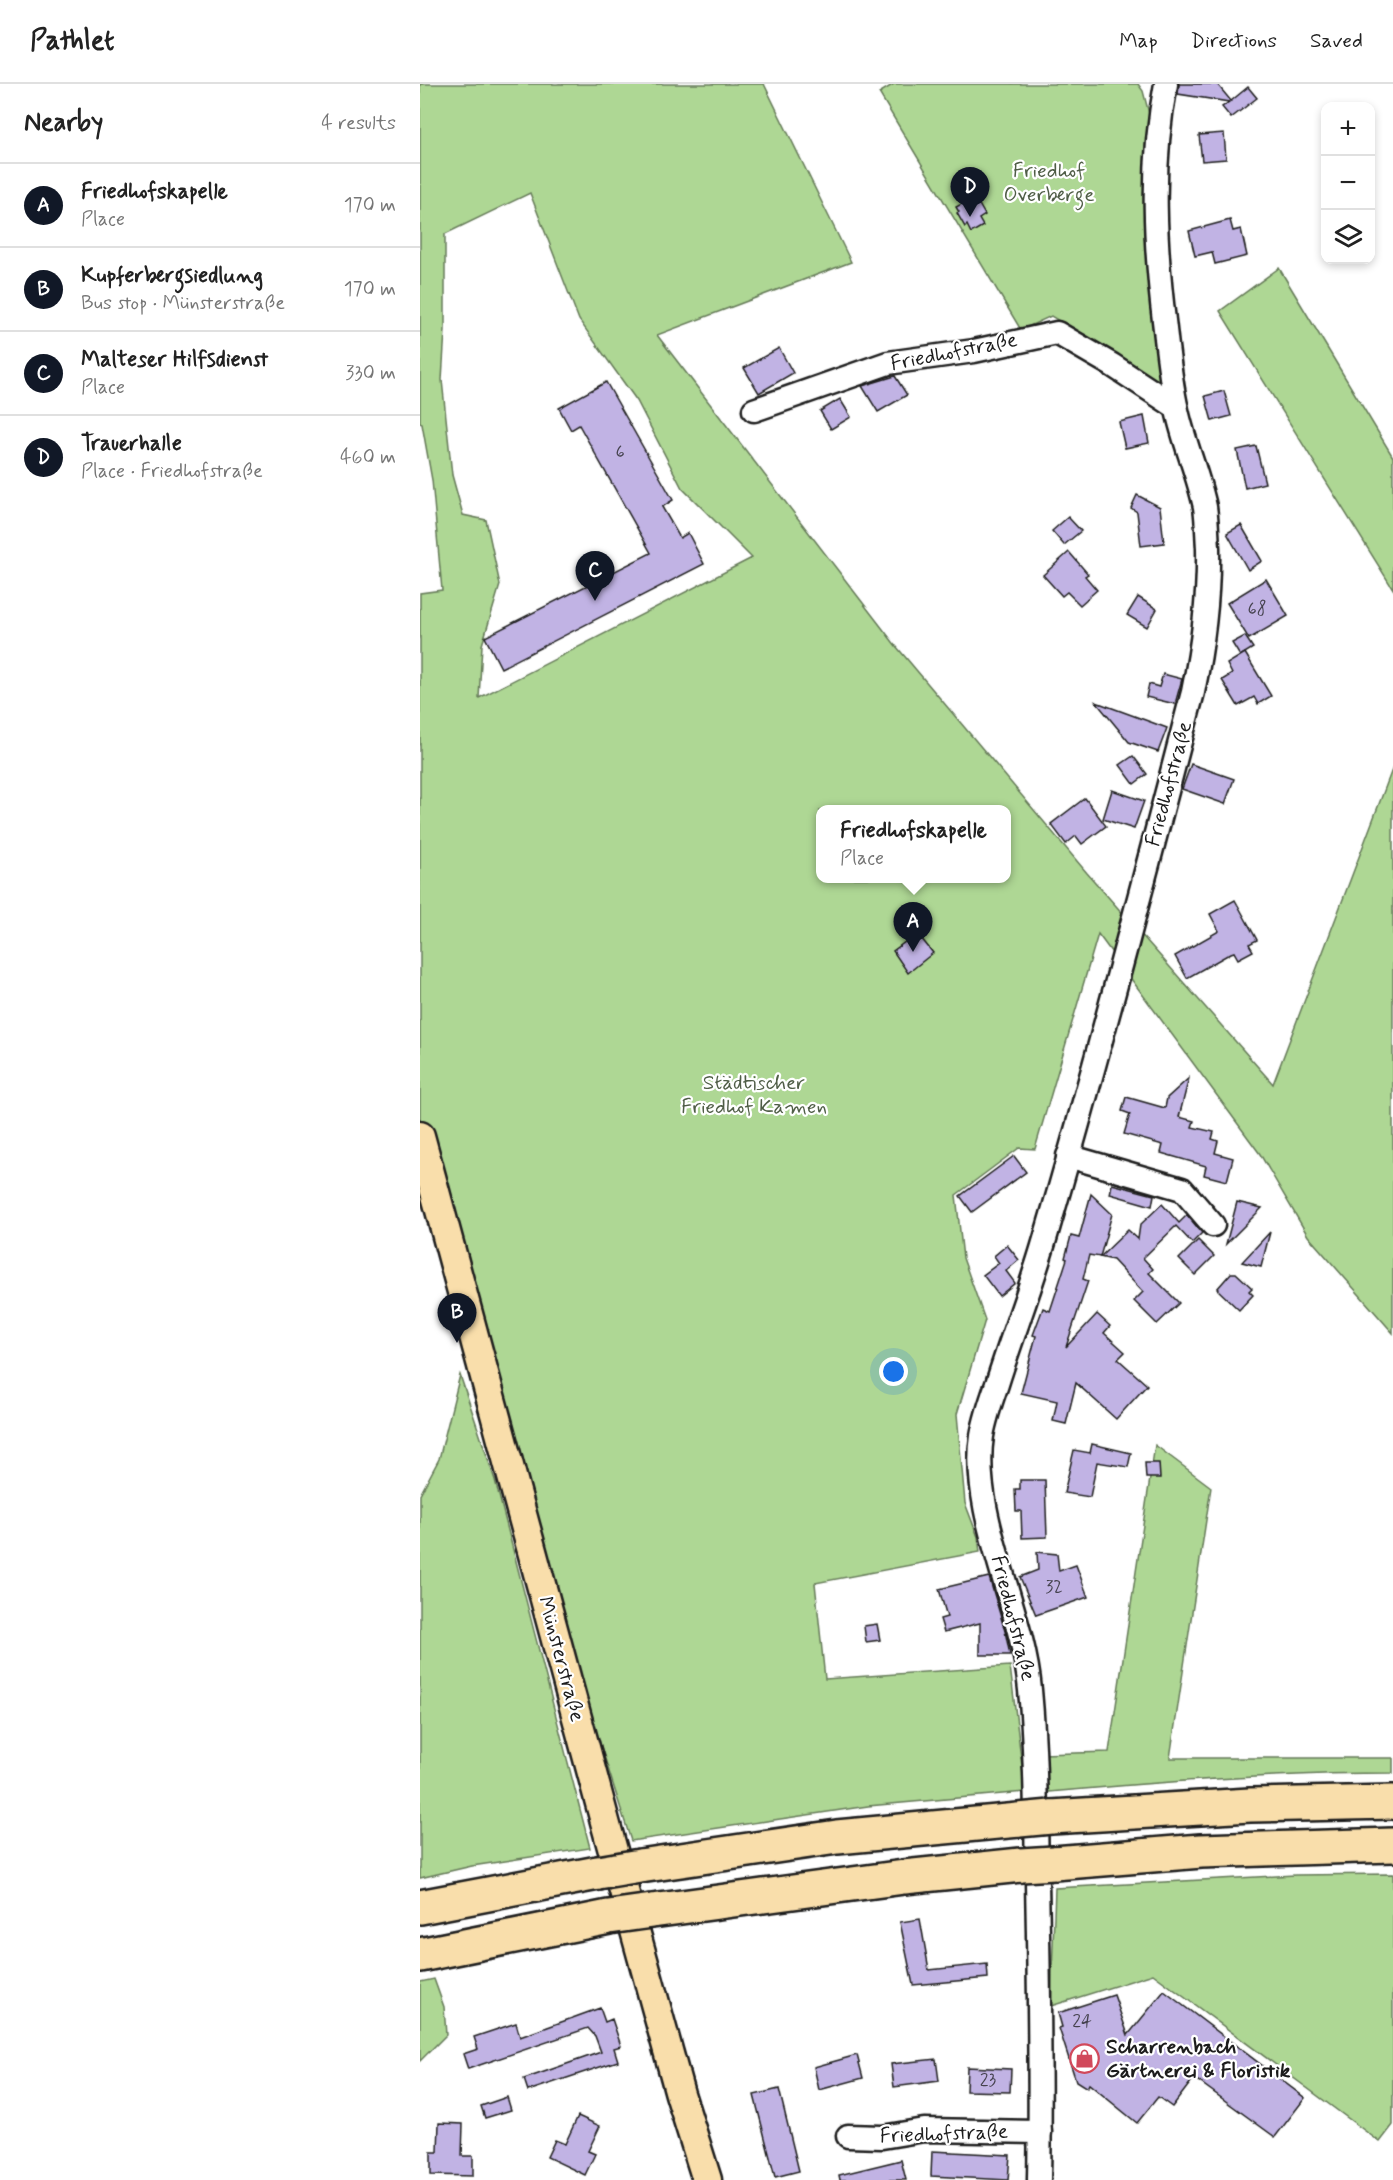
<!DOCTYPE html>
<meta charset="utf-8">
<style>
:root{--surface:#fff;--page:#f2f2f2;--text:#222;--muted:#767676;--line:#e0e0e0;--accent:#111827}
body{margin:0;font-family:Mynerve,sans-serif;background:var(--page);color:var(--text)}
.controls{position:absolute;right:18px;top:18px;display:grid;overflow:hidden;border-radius:12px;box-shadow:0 3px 9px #0003}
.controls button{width:54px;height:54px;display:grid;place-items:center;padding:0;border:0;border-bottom:2px solid var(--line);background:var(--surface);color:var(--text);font:30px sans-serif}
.you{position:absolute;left:474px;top:1288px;width:21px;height:21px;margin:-15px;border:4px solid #fff;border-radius:50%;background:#1a73e8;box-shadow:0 0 0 9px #1a73e833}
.badge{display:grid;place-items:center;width:39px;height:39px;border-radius:50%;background:var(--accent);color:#fff;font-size:20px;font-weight:700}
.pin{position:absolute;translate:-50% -50px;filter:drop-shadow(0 2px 3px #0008)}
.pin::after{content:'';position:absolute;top:32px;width:21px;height:18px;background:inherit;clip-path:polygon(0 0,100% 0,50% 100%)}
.popup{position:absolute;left:396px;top:721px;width:195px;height:78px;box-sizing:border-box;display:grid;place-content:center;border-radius:12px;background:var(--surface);filter:drop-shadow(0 2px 4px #0005);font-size:20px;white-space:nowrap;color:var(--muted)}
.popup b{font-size:22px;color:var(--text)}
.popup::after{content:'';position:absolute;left:50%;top:100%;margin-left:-12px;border:12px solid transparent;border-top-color:var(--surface)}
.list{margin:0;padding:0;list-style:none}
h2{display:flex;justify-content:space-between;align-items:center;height:78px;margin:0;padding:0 24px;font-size:26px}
h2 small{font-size:20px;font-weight:400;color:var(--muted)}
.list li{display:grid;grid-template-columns:39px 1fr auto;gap:18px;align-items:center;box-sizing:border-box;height:84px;padding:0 24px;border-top:2px solid var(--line)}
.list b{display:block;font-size:22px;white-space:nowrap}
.list p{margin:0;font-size:20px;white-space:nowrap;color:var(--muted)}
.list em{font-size:20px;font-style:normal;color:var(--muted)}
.icon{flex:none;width:33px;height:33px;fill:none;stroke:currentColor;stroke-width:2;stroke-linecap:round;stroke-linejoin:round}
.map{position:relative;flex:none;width:973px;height:2096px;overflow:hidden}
header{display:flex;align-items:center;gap:36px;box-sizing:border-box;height:84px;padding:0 30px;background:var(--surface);border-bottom:2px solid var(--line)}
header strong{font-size:28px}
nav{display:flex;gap:33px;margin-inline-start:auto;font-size:21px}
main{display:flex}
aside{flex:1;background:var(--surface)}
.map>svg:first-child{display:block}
.green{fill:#aed794;stroke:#657a58;stroke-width:1.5;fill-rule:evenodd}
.building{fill:#c1b3e4;stroke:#1c1c1c;stroke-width:1.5}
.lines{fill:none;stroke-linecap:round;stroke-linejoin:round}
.minor-casing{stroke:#1c1c1c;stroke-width:27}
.major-casing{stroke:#1c1c1c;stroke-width:33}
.highway-casing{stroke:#1c1c1c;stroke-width:38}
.minor{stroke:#fff;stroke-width:22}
.major{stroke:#f9deab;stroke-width:28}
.highway{stroke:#f9deab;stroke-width:33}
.highway-bridge-casing{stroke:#1c1c1c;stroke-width:38;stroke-linecap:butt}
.highway-bridge{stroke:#f9deab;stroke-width:33}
.labels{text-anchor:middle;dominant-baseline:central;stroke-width:4.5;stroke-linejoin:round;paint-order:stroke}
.number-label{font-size:18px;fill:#45424e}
.park-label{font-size:21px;fill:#4f5d46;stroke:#fff}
.street-label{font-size:21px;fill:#1c1c1c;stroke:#fff}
.poi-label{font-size:21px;font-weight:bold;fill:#1c1c1c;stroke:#fff;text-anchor:start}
</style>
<header>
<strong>Pathlet</strong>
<nav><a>Map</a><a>Directions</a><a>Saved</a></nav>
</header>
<main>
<aside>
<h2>Nearby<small>4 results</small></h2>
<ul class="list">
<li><span class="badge">A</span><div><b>Friedhofskapelle</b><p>Place</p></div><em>170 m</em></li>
<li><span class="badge">B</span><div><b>Kupferbergsiedlung</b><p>Bus stop · Münsterstraße</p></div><em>170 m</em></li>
<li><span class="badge">C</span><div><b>Malteser Hilfsdienst</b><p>Place</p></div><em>330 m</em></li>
<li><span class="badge">D</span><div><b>Trauerhalle</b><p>Place · Friedhofstraße</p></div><em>460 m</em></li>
</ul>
</aside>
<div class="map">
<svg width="973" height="2096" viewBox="0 0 973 2096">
<rect width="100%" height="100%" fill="#fff"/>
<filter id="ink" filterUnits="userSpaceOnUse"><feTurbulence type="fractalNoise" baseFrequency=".0167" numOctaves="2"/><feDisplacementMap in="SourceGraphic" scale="12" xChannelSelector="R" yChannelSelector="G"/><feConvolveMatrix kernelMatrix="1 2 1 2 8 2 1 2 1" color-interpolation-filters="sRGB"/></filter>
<g filter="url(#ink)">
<g class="green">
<path d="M0 0H344L431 178 237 251 476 562 667 789 853 1000 973 683V1249L888 1152 840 1070 678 850 615 1065 599 1064 536 1111 543 1174 565 1236 537 1330 545 1419 558 1453 560 1468 395 1499 405 1595 590 1582 605 1708 448 1722 211 1757 94 1387 0 1043V509L22 506 12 396 2 340 0 339ZM110 109 159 236 217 317 262 404 332 474 59 614 62 561 80 501 66 436 43 431 32 391 22 296 25 246V150ZM400 726H586V794H400Z"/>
<polygon points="474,0 718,0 723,7 732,41 742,293 738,304 697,271 631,232 601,246 459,9"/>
<polygon points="859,184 973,373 973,505 800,227"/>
<polygon points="40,1291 75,1396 170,1764 52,1782 0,1794 0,1411 19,1375"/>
<path d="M735 1361 791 1403 750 1674H973V1689C858 1689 743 1698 629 1708L622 1670 689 1668Z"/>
<polygon points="973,1790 973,2041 960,2058 733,1890 631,1922 635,1804 875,1791"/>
<polygon points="14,1895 24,1923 26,1951 0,1977 0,1898"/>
</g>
<g class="building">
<polygon points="759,0 797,0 811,17 828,3 837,14 811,34 802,23 809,18 758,10"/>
<polygon points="804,49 806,75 782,77 779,51"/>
<polygon points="549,116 551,121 557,117 565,131 559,135 563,142 551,149 547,141 545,143 537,129 539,128 536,123"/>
<polygon points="810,136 813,147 821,145 827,172 795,180 792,168 775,172 769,147"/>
<polygon points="359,264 373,289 339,309 324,284"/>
<polygon points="475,292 487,311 458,328 442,302"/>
<polygon points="186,298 253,416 242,423 260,454 268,449 284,480 81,584 65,553 231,469 159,341 151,346 139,324"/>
<polygon points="804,307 811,332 792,337 785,312"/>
<polygon points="420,315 431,333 411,345 400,327"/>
<polygon points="724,332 729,359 705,364 699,338"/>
<polygon points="836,362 845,399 825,404 817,366"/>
<polygon points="717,411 740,423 744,459 721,462 717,428 711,424"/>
<polygon points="648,433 661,447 644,461 632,447"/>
<polygon points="821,441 842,477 828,486 807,449"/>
<polygon points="649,468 668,490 665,492 677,506 660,521 647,508 642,512 623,491"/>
<polygon points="846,495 868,532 829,555 807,519"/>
<polygon points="718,513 737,525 727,543 707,531"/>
<polygon points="825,552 833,564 820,572 812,559"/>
<polygon points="825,569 851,612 838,620 834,613 818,622 802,596 812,590 807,580"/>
<polygon points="743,590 762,595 755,620 726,613 729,600 739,603"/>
<polygon points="676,618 747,644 738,668 709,658"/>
<polygon points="713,672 727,690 714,700 700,681"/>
<polygon points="771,680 814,695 805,720 762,705"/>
<polygon points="692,706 724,717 714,745 683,735"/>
<polygon points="665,714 686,742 662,760 656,752 646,760 631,740"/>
<polygon points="815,816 837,856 829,860 833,867 818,875 814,868 811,869 767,894 755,872 799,847 790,830"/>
<polygon points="497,849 513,869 488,889 473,867"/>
<polygon points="769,994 759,1033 774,1037 772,1043 794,1048 792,1055 798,1057 795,1069 813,1074 807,1097 784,1091 786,1082 741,1069 743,1061 704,1050 710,1030 702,1027 706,1013 745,1024 747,1014"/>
<polygon points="594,1072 606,1088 552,1128 540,1112"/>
<polygon points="692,1100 734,1111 732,1122 690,1110"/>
<polygon points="671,1110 692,1130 680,1173 669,1171 663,1195 668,1197 646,1263 677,1230 690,1242 684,1249 705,1268 698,1275 727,1301 696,1335 656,1299 646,1340 633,1337 637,1317 601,1309 616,1252 613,1251 623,1224 630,1227 647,1175 645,1174 651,1152 659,1154"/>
<polygon points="817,1118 842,1124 806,1160"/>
<polygon points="742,1120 759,1139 767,1131 782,1149 772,1159 756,1142 723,1174 733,1185 729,1189 759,1219 737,1240 714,1217 723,1208 693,1176 680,1173 708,1146 718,1155 720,1141"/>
<polygon points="850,1148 841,1183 822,1178"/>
<polygon points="778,1156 794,1172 775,1191 759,1175"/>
<polygon points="587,1161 599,1176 586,1187 595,1199 579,1212 563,1191 579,1179 574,1172"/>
<polygon points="811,1189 816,1189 832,1204 829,1207 833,1211 819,1226 797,1205"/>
<polygon points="672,1360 711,1369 708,1383 677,1378 670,1413 644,1409 654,1366 670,1369"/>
<polygon points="725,1379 739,1379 740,1394 726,1394"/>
<polygon points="600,1396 625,1396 627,1453 602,1454 601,1427 596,1427 595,1405 600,1405"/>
<polygon points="617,1468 637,1470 639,1487 656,1481 668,1513 616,1531 600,1493 618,1486"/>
<polygon points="569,1493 585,1547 590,1571 560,1571 560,1539 524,1548 520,1535 527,1533 519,1505"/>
<polygon points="457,1540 460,1556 446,1558 444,1542"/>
<polygon points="500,1835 509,1886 567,1880 568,1894 493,1901 480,1838"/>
<polygon points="744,1907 885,2014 855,2053 774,1994 752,2023 738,2013 717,2039 669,2000 667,2004 656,1997 639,1944 642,1943 638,1929 694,1911 708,1951"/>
<polygon points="180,1924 185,1938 192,1935 201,1962 194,1964 198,1977 108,2007 104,1995 181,1968 175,1952 168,1944 48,1985 43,1970 58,1965 54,1953 96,1939 100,1953"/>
<polygon points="437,1971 443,1994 399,2006 394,1983"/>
<polygon points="516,1975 519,1997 474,2003 471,1980"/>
<polygon points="547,1983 591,1985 590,2008 546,2007"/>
<polygon points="359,2005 379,2087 355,2093 334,2011"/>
<polygon points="87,2013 91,2026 65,2034 61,2022"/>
<polygon points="158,2032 180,2042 168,2067 175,2070 165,2091 127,2073 135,2056 145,2060"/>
<polygon points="19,2039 43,2040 42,2072 53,2072 53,2092 11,2091 11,2068 18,2068"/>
<polygon points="512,2067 590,2071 588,2096 511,2092"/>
<polygon points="481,2076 486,2096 420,2096 419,2091"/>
</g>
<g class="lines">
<defs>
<g id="minor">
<polyline points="334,326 468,279 554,267 637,249 692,281 756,323"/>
<polyline points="648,1072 762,1105 793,1141"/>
<polyline points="428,2052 462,2053 504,2046 620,2048"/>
<path d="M619 2096C621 1997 619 1897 617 1797 616 1734 616 1670 610 1606 603 1525 550 1430 562 1352 565 1334 571 1317 577 1300 592 1252 611 1204 625 1155 678 974 725 791 773 608 783 560 789 513 788 464 787 450 787 436 785 423 778 390 764 359 757 326 751 300 748 272 745 245 735 165 730 80 746 0"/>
</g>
<polyline id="major" points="0,1052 187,1745 260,2010 287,2096"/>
<g id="highway">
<polyline points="631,1733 830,1721 973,1718"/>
<polyline points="634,1779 781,1767 973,1761"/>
<polyline points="220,1782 417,1753 599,1736"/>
<polyline points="0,1823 178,1789"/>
<polyline points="232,1827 484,1793 601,1781"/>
<polyline points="0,1871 189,1833"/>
</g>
</defs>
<use href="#minor" class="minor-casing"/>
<use href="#major" class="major-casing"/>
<use href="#highway" class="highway-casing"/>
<use href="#minor" class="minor"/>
<use href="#major" class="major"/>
<use href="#highway" class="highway"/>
<defs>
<g id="highway-bridge">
<polyline points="599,1736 631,1733"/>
<polyline points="601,1781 634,1779"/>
<polyline points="178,1789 220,1782"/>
<polyline points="189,1833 232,1827"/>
</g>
</defs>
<use href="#highway-bridge" class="highway-bridge-casing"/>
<use href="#highway-bridge" class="highway-bridge"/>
</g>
</g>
<defs>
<symbol id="shop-ring" viewBox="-11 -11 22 22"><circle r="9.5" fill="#fff" stroke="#d1495b" stroke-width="1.5"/><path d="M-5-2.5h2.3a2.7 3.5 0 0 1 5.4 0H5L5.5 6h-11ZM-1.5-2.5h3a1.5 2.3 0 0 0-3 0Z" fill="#d1495b"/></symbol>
</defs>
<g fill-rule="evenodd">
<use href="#shop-ring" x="648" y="1958" width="33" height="33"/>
</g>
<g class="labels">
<g class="number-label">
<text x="200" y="368">6</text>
<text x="837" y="525">68</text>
<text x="634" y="1503">32</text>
<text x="662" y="1937">24</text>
<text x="568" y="1996">23</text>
</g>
<g class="park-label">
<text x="629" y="87">Friedhof<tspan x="629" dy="24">Overberge</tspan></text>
<text x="334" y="999">Städtischer<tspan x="334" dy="24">Friedhof Kamen</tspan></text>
</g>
<g class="street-label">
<text transform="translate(534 268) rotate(-11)">Friedhofstraße</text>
<text transform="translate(749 700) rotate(-75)">Friedhofstraße</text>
<text transform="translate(593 1534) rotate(76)">Friedhofstraße</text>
<text transform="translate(141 1575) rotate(75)">Münsterstraße</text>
<text transform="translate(524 2050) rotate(-2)">Friedhofstraße</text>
</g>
<g class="poi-label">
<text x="686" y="1963">Scharrenbach<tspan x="686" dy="24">Gärtnerei &amp; Floristik</tspan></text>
</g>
</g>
</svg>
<div class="controls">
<button>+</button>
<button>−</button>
<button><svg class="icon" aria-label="layers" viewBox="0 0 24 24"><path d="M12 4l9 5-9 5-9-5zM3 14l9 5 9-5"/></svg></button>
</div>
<div class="you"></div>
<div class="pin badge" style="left:493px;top:868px">A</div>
<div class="popup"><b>Friedhofskapelle</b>Place</div>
<div class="pin badge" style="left:37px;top:1259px">B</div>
<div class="pin badge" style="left:175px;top:517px">C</div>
<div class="pin badge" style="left:550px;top:133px">D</div>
</div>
</main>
